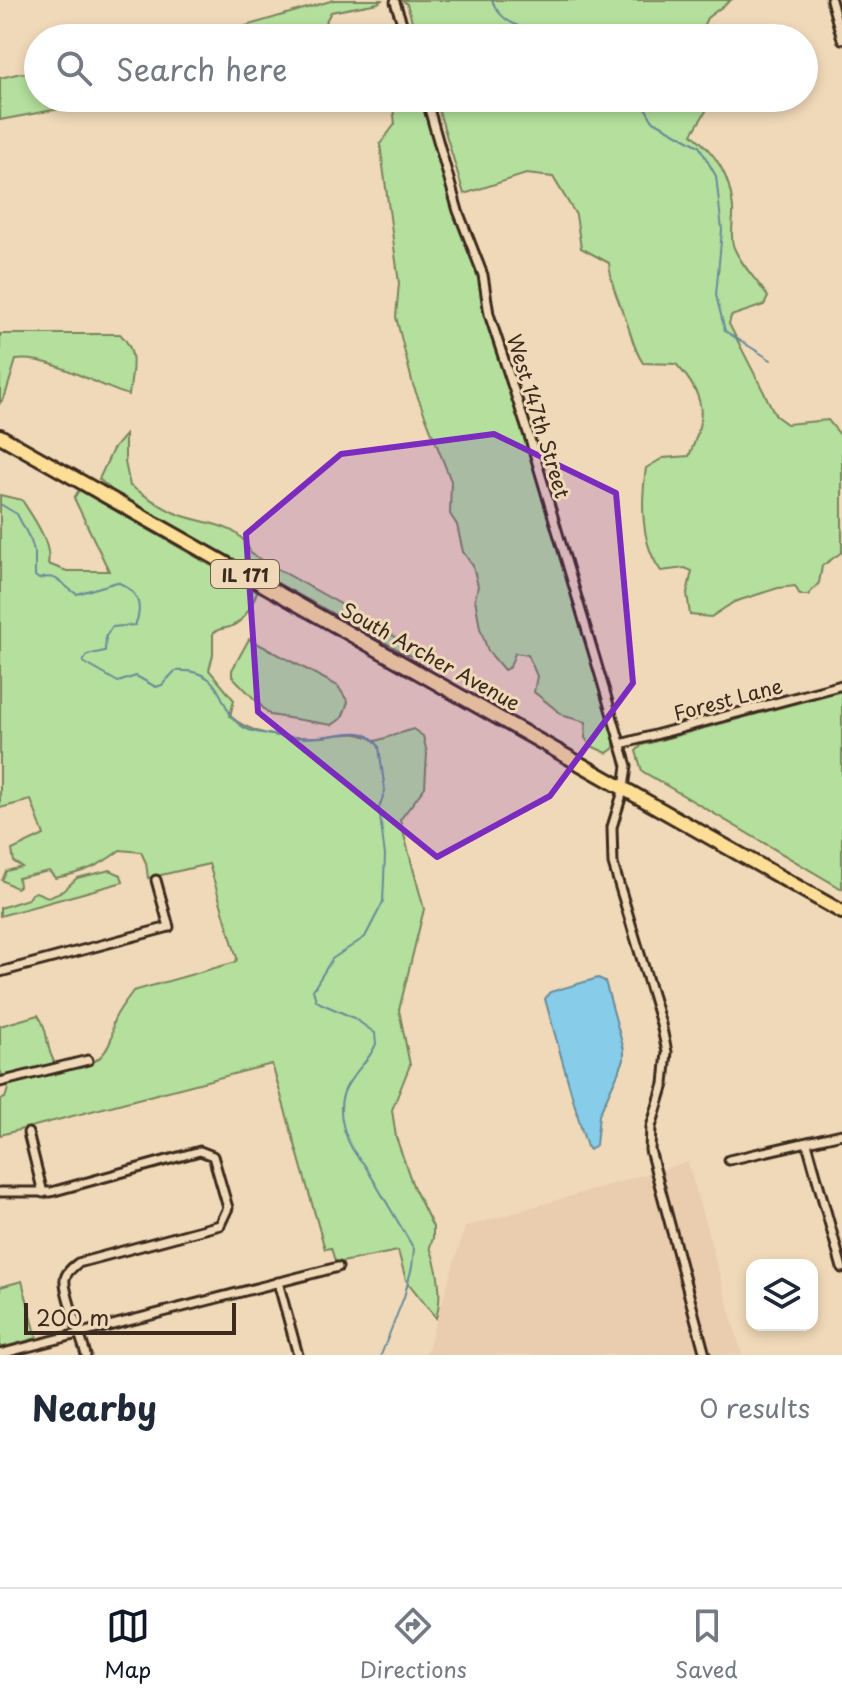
<!DOCTYPE html>
<style>
:root{--surface:#fff;--page:#f6f6f7;--text:#1f2937;--muted:#747a83;--line:#e0e1e3;--accent:#111827}
body{margin:0;font-family:"Playpen Sans",sans-serif;background:var(--page);color:var(--text)}
.controls{position:absolute;right:24px;bottom:24px;display:grid;overflow:hidden;border-radius:16px;box-shadow:0 4px 12px #0003}
.controls button{width:72px;height:72px;display:grid;place-items:center;padding:0;border:0;border-bottom:2px solid var(--line);background:var(--surface);color:var(--text);font:40px sans-serif}
.scale{position:absolute;left:24px;bottom:20px;width:212px;box-sizing:border-box;padding-left:8px;border:4px solid #3b2a1e;border-top:0;font-size:22px;line-height:28px;white-space:nowrap;color:#3b2a1e;-webkit-text-stroke:6px #f0d9b8;paint-order:stroke}
.list{margin:0;padding:0;list-style:none}
h2{display:flex;justify-content:space-between;align-items:center;height:104px;margin:0;padding:0 32px;font-size:34px}
h2 small{font-size:26px;font-weight:400;color:var(--muted)}
.icon{flex:none;width:44px;height:44px;fill:none;stroke:currentColor;stroke-width:2;stroke-linecap:round;stroke-linejoin:round}
.map{position:relative;flex:none;width:842px;height:1355px;overflow:hidden}
.search{position:absolute;background:var(--surface);box-shadow:0 4px 12px #0003;left:24px;right:24px;top:24px;height:88px;display:flex;align-items:center;gap:20px;box-sizing:border-box;padding:0 28px;border-radius:44px;color:var(--muted);font-size:30px}
.sheet{height:232px;background:var(--surface)}
nav{display:flex;justify-content:space-around;align-items:center;box-sizing:border-box;height:112px;border-top:2px solid var(--line);background:var(--surface);font-size:22px;color:var(--muted)}
nav a{display:grid;justify-items:center;gap:4px}
nav .on{color:var(--accent)}
.map>svg:first-child{display:block}
.built{fill:#eaccae}
.green{fill:#b4df9c;stroke:#78845d;stroke-width:2}
.water{fill:#87cce9;stroke:#698b98;stroke-width:2}
.lines{fill:none;stroke-linecap:round;stroke-linejoin:round}
.stream{stroke:#698b98;stroke-width:2}
.minor-casing{stroke:#3b2a1e;stroke-width:13}
.primary-casing{stroke:#3b2a1e;stroke-width:18}
.minor{stroke:#f0d9b8;stroke-width:7}
.primary{stroke:#fcde96;stroke-width:12}
.marked{fill:#7b2cbf;fill-opacity:0.2;stroke:#7b2cbf;stroke-width:6;stroke-linejoin:round}
.labels{text-anchor:middle;dominant-baseline:central;stroke-width:6;stroke-linejoin:round;paint-order:stroke}
.shield{fill:#f0d9b8;stroke:#715e4c;stroke-width:2}
.shield-label{font-size:18px;font-weight:bold;fill:#3b2a1e}
.street-label{font-size:20px;fill:#3b2a1e;stroke:#f0d9b8}
</style>
<div class="map">
<svg width="842" height="1355" viewBox="0 0 842 1355">
<rect width="100%" height="100%" fill="#f0d9b8"/>
<filter id="ink" filterUnits="userSpaceOnUse"><feTurbulence type="fractalNoise" baseFrequency=".0125" numOctaves="2"/><feDisplacementMap in="SourceGraphic" scale="16" xChannelSelector="R" yChannelSelector="G"/><feConvolveMatrix kernelMatrix="1 2 1 2 8 2 1 2 1" color-interpolation-filters="sRGB"/></filter>
<g filter="url(#ink)">
<polygon class="built" points="688,1162 742,1355 426,1355 465,1227"/>
<g class="green">
<path d="M334 0H382L378 3 331 12 324 25C310 29 289 39 274 38 253 37 228 38 205 38Z"/>
<polygon points="402,0 731,0 707,18 698,38 417,38 407,4"/>
<polygon points="21,73 38,75 38,98 88,98 80,105 0,120 0,78"/>
<polygon points="392,98 426,98 614,731 614,748 607,753 591,746 585,738 586,722 564,716 534,692 537,676 528,655 515,653 510,667 504,670 488,651 480,628 475,599 478,586 473,566 463,552 457,525 450,514 451,481 413,385 396,317 399,283 380,144 395,124"/>
<path d="M435 98H704L706 111 692 134C716 154 730 175 733 208 734 219 730 234 733 245 739 263 758 281 768 297L764 305 731 316 729 324 776 416 787 424 828 420 842 437V552L822 566 819 583 808 595H800L795 586 778 588 734 602 711 617 690 615 687 593 692 571 685 568 661 571C640 543 641 502 646 468L663 458 689 456C706 417 707 397 676 364L643 363C634 350 631 334 626 320 617 296 612 289 609 263L581 248 576 215 553 177 526 174 464 194Z"/>
<path d="M0 334H120C139 352 132 371 129 395 94 385 50 355 16 360L5 396 0 403Z"/>
<path d="M125 435V462L130 486C145 495 159 506 175 513 202 525 241 521 251 554L355 612 442 666 406 654 116 494 99 479 113 449Z"/>
<path d="M79 490 257 592C253 604 244 621 232 626 224 630 220 627 213 633V655L209 670 234 700 230 716C254 737 289 739 320 737 343 735 356 729 376 741L413 729 423 736 427 753 425 787 400 820 424 909 399 1010 410 1065 392 1110 396 1137 413 1186 433 1227V1238L430 1247C438 1269 443 1295 436 1318L406 1280 398 1251 342 1262 335 1261 331 1248 325 1249 272 1064 0 1135V1100L5 1098 8 1089 0 1070V1026L38 1015C50 1031 44 1050 59 1070 82 1072 106 1061 112 1036 113 1032 112 1027 113 1023 116 1012 127 1000 133 991L236 962 237 958 209 864 148 878 146 863 141 852 120 850C99 867 81 873 55 878L49 871 18 878 19 886 16 888 2 880 6 871 22 867 14 862 12 850 44 835 31 800 0 808V495L22 500C33 517 52 543 48 564L67 571H109L74 498Z"/>
<polygon points="249,639 338,686 348,702 342,718 332,725 270,715 232,676 232,670"/>
<polygon points="842,691 842,889 642,771 636,751 642,745"/>
<polygon points="110,870 121,875 123,882 0,916 0,908 28,899 31,894 36,892 48,897 63,891 77,878"/>
<polygon points="22,1281 37,1338 0,1348 0,1287"/>
</g>
<polygon class="water" points="598,978 605,981 624,1050 624,1060 599,1115 596,1145 590,1150 587,1147 582,1131 545,999 550,992"/>
<g class="lines">
<g class="stream">
<path d="M492 0C506 40 566 32 600 34L608 38"/>
<polyline points="640,98 652,120 699,146 716,176 722,230 716,295 725,331 771,360"/>
<path d="M0 504 17 514 31 541 35 554V576L39 579C58 572 63 587 77 594L117 582C137 590 144 605 135 625L112 627 106 636 105 651 87 655 83 662 118 682 136 676 156 687 162 685 175 671C236 667 211 723 256 732 275 736 297 738 317 737 331 737 347 731 360 733 368 734 376 741 379 747L385 791 379 808 385 856 383 902 365 937 332 959 313 990 316 1000 320 1003 354 1018 375 1033 376 1044 373 1050C365 1065 350 1076 344 1092 335 1115 348 1149 364 1164L414 1249 412 1267 404 1297 381 1355"/>
</g>
<defs>
<g id="minor">
<polyline points="831,0 842,39"/>
<polyline points="395,2 407,38"/>
<polyline points="426,98 458,211 483,275 489,314 530,439 627,766 624,788 612,827 613,864 661,1024 667,1052 664,1084 651,1127 650,1150 705,1355"/>
<polyline points="621,744 842,685"/>
<polyline points="0,972 169,927 156,880"/>
<polyline points="0,1082 88,1060"/>
<polyline points="28,1133 43,1193"/>
<polyline points="807,1143 842,1268"/>
<polyline points="729,1160 842,1134"/>
<path d="M0 1192H51L200 1151 213 1156 228 1208 220 1225 78 1263C73 1267 66 1272 65 1279 63 1291 82 1339 86 1355"/>
<polyline points="278,1282 298,1355"/>
<polyline points="0,1354 338,1267"/>
</g>
<polyline id="primary" points="0,436 842,912"/>
</defs>
<use href="#minor" class="minor-casing"/>
<use href="#primary" class="primary-casing"/>
<use href="#minor" class="minor"/>
<use href="#primary" class="primary"/>
</g>
</g>
<path class="marked" d="M494 434 616 493 633 683 550 796 437 857 258 712 246 534 341 454Z"/>
<g class="labels">
<rect class="shield" x="211" y="560" width="68" height="28" rx="6"/>
<g class="shield-label">
<text x="245" y="574">IL 171</text>
</g>
<g class="street-label">
<text transform="translate(539 416) rotate(73)">West 147th Street</text>
<text transform="translate(431 656) rotate(29)">South Archer Avenue</text>
<text transform="translate(728 699) rotate(-15)">Forest Lane</text>
</g>
</g>
</svg>
<div class="controls">
<button><svg class="icon" aria-label="layers" viewBox="0 0 24 24"><path d="M12 4l9 5-9 5-9-5zM3 14l9 5 9-5"/></svg></button>
</div>
<div class="scale">200 m</div>
<div class="search"><svg class="icon" aria-label="search" viewBox="0 0 24 24"><circle cx="10" cy="10" r="6"/><path d="M15 15l6 6"/></svg>Search here</div>
</div>
<section class="sheet">
<h2>Nearby<small>0 results</small></h2>
<ul class="list">
</ul>
</section>
<nav>
<a class="on"><svg class="icon" aria-label="map" viewBox="0 0 24 24"><path d="M3 6l6-2 6 2 6-2v14l-6 2-6-2-6 2zM9 4v14M15 6v14"/></svg>Map</a>
<a><svg class="icon" aria-label="directions" viewBox="0 0 24 24"><path d="M12 3l9 9-9 9-9-9zM9 14v-3h6M13 9l2 2-2 2"/></svg>Directions</a>
<a><svg class="icon" aria-label="saved" viewBox="0 0 24 24"><path d="M7 4h10v16l-5-4-5 4z"/></svg>Saved</a>
</nav>
